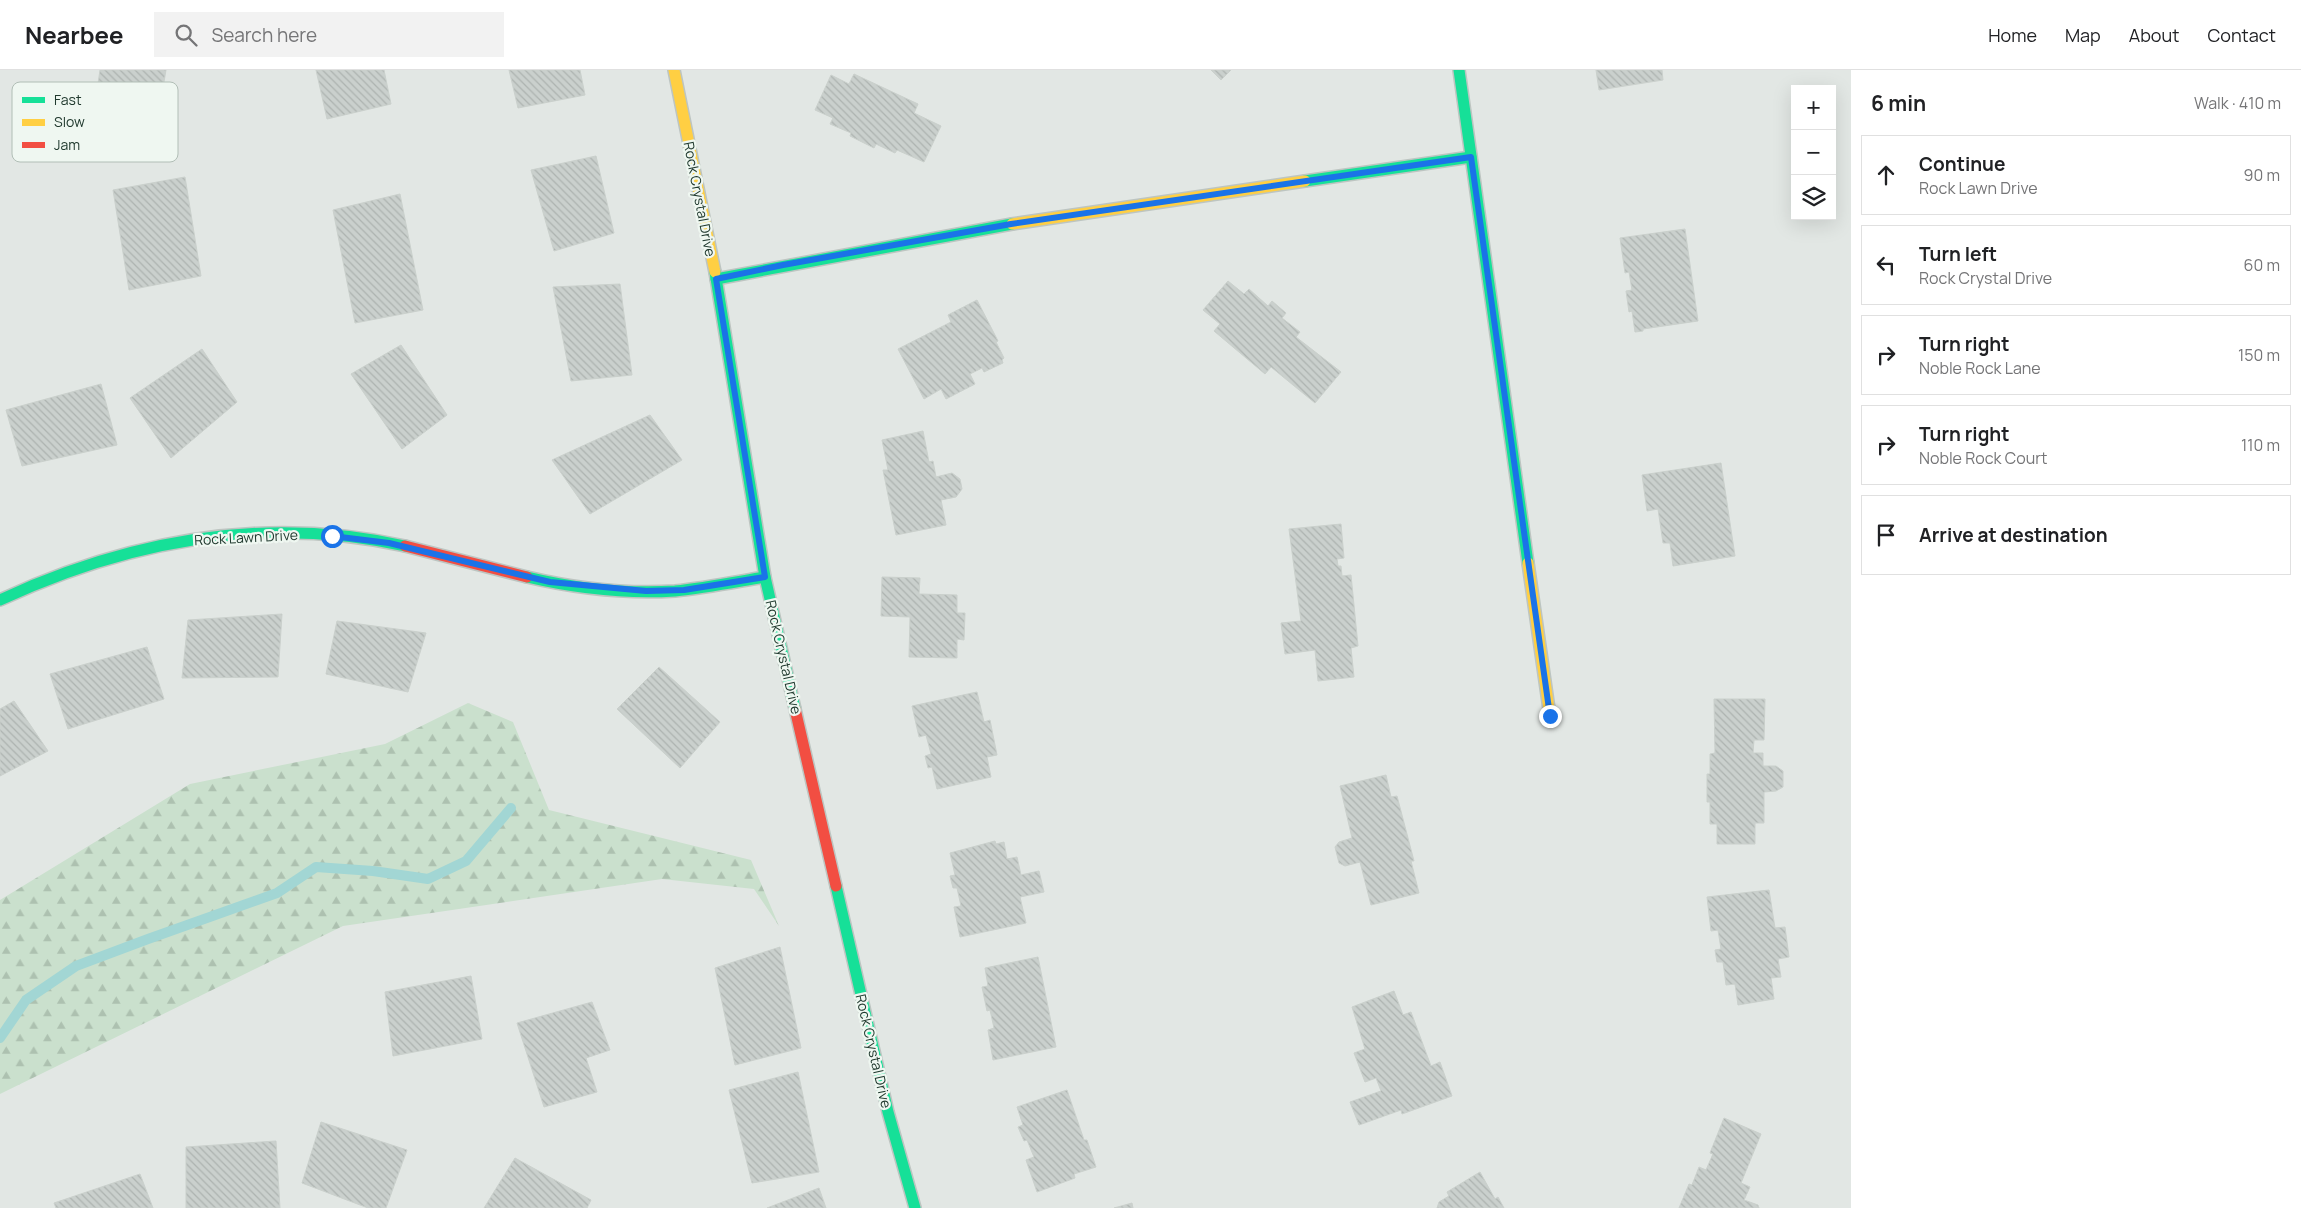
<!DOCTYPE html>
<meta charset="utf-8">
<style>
:root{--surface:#fff;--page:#f2f2f2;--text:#202124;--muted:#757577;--line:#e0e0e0}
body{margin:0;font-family:Manrope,sans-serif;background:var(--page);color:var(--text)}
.controls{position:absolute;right:15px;top:15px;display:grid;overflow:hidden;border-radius:0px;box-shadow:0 5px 20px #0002}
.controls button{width:45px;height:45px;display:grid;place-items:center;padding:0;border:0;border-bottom:1px solid var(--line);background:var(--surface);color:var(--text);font:25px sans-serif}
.stop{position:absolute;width:15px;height:15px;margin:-11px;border:4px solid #1a73e8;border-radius:50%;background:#fff}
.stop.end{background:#1a73e8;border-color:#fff;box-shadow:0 1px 5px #0008}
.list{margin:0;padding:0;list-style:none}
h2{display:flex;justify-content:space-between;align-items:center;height:65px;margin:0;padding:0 20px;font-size:21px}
h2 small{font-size:16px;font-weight:400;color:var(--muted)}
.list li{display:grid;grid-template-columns:32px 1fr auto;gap:15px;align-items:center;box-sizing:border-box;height:80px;margin:0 10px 10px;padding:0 10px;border:1px solid var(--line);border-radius:0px}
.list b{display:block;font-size:19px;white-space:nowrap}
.list p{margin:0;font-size:16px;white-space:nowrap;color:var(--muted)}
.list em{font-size:16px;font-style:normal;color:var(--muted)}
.icon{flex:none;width:28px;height:28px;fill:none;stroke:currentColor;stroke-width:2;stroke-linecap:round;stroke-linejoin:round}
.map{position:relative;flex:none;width:1851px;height:1138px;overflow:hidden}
header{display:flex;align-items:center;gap:30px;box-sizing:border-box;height:70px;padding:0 25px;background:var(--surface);border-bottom:1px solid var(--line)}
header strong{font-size:24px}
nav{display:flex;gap:28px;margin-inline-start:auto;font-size:18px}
.search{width:350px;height:45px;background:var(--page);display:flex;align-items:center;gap:12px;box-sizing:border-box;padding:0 18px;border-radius:0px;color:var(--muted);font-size:19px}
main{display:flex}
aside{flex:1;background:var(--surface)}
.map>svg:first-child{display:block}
.forest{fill:url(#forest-firs)}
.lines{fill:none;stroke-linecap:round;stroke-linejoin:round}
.stream{stroke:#a2d6d4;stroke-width:10}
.building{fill:url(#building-back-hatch);stroke:#cad0cc}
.fast-casing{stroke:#bdc5c1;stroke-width:14}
.slow-casing{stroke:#bdc5c1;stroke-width:14}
.jam-casing{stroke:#bdc5c1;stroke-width:14}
.fast{stroke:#16e098;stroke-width:11}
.slow{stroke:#ffcf43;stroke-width:11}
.jam{stroke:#f24e42;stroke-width:11}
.route{stroke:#1a73e8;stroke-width:6}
.labels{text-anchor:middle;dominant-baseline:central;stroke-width:4.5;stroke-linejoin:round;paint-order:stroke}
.street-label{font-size:14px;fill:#20392e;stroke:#eff7f1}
.key{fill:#eff7f1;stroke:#b1beb6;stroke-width:1}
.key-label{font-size:14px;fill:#20392e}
</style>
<header>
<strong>Nearbee</strong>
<div class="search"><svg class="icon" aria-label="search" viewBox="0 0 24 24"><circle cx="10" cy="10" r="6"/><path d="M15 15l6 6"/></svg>Search here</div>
<nav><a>Home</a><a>Map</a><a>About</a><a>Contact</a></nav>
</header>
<main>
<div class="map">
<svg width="1851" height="1138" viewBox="0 0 1851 1138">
<defs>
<pattern id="forest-firs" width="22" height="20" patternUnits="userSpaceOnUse" patternTransform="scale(1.25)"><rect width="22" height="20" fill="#cae0cd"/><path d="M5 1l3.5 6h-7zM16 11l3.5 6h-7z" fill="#adc1b0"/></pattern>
<pattern id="building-back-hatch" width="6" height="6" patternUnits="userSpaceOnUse" patternTransform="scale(1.25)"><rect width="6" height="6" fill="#cad0cd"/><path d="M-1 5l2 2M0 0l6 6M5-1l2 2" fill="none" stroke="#adb3b0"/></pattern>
</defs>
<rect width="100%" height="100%" fill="#e2e7e4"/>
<polygon class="forest" points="468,633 513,652 549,740 751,790 779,856 754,819 662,809 343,856 0,1024 0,830 190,714 385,674"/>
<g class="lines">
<polyline class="stream" points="0,968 26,930 76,896 148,869 277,823 316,797 373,801 428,809 466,791 511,738"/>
</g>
<g class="building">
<polygon points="100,0 166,0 154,71 91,62"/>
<polygon points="316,0 384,0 391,34 327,49"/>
<polygon points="509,0 580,0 585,25 518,38"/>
<polygon points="1211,0 1231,0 1221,10"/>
<polygon points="1596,0 1662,0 1663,10 1599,20"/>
<polygon points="854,4 918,34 914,43 941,56 924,92 897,80 895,83 876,74 874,78 850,66 851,63 830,54 833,48 815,40 831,5 849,14"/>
<polygon points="596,86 614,163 554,181 531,100"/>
<polygon points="185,107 201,206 129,220 113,120"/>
<polygon points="400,124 423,240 355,253 333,140"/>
<polygon points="1685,159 1698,251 1643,259 1643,261 1635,262 1632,241 1629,242 1626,221 1632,220 1629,202 1625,203 1620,168"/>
<polygon points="1228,211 1244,224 1249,219 1268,236 1272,231 1286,243 1282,248 1300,262 1296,267 1341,302 1315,333 1271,297 1265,304 1214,261 1220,254 1203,240"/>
<polygon points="620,214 632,305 571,311 553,217"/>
<polygon points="977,230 998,271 996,272 1004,288 1002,290 1003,293 984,302 982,298 970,304 975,314 946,329 941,319 924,329 898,279 951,252 948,245"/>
<polygon points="401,275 447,345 402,379 351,304"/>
<polygon points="202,279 237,332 171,388 130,328"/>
<polygon points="101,314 117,375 22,396 6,340"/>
<polygon points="650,345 682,390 590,444 552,390"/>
<polygon points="923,361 929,392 933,391 936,407 952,403 960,409 962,419 956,427 941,430 946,455 896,465 883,400 888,400 882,370"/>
<polygon points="1721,393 1735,486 1673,496 1670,473 1663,473 1658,439 1647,441 1642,405"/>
<polygon points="1341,454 1344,488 1337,489 1338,496 1341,496 1342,506 1351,505 1358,576 1351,578 1354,607 1318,611 1315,580 1285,584 1281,553 1301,551 1289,459"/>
<polygon points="882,507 920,508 919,524 957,525 957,543 965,543 964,570 957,569 957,588 909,587 910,547 881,546"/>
<polygon points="282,544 278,607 182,608 188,550"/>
<polygon points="337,551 426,563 408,622 326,604"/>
<polygon points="147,577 164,629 68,659 50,604"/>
<polygon points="659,597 720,652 680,698 617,639"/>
<polygon points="977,622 984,652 990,650 997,685 987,687 991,707 937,719 932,697 928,698 925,686 931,684 926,665 919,667 912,636"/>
<polygon points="1714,629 1765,629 1764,670 1754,670 1753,683 1763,683 1763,696 1776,696 1783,701 1783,717 1776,721 1764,722 1764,753 1755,753 1755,774 1717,774 1717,754 1710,754 1710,732 1707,732 1707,704 1710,704 1710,684 1715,683"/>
<polygon points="14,631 48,681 0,706 0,639"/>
<polygon points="1386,705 1391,727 1397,726 1414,791 1411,791 1419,823 1371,835 1360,792 1345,796 1339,793 1335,777 1339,772 1352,768 1340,716"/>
<polygon points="995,771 996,774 1004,772 1007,789 1017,787 1021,805 1039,801 1044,822 1020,827 1026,853 960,867 954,837 961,836 957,818 953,818 950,806 955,805 950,783"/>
<polygon points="1769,820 1775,858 1785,857 1789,887 1778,889 1781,907 1771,908 1774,929 1738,935 1735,914 1726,915 1723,892 1717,892 1715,880 1721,879 1718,860 1711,861 1707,827"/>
<polygon points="780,877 801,978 735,995 715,898"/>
<polygon points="1038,887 1056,977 993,990 988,960 994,958 990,940 987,941 982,917 988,916 985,898"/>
<polygon points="471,906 482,969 393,986 385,922"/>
<polygon points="1394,921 1403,945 1411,942 1431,996 1440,992 1452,1026 1402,1044 1401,1040 1359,1055 1350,1032 1381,1021 1376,1008 1365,1012 1354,983 1365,979 1352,937"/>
<polygon points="592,932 610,980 586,988 597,1022 544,1037 517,953"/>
<polygon points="798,1002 819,1102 752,1113 729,1020"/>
<polygon points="1067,1020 1084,1070 1087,1070 1096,1097 1074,1104 1075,1108 1037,1122 1026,1090 1034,1087 1027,1070 1024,1071 1018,1057 1023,1055 1017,1037"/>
<polygon points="1724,1048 1761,1064 1741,1113 1750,1117 1744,1130 1758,1135 1759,1138 1679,1138 1689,1114 1692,1115 1699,1097 1706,1100 1713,1084 1710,1083"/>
<polygon points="321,1052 407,1080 386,1138 368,1138 302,1113"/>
<polygon points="276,1071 280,1138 186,1138 186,1077"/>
<polygon points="515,1088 591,1130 587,1138 484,1138"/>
<polygon points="1480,1102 1495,1129 1498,1127 1504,1138 1437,1138 1439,1132 1449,1126 1447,1122"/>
<polygon points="140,1104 153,1138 56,1138 54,1133"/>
<polygon points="819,1118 826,1138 767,1138"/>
<polygon points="1132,1133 1133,1138 1114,1138"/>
</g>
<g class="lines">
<defs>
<g id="fast">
<polyline points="1459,0 1528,493"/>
<polyline points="1305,111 1471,87"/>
<polyline points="715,202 765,507 795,639"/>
<polyline points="716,209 1012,154"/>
<path d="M527 507C574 518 627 524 675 521 705 518 735 512 765 507"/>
<path d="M0 530C129 470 264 445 405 476"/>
<polyline points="836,816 888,1042 915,1138"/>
</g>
<g id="slow">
<polyline points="674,0 715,202"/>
<polyline points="1012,154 1305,111"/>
<polyline points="1528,493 1550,646"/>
</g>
<g id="jam">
<polyline points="405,476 527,507"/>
<polyline points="795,639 836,816"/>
</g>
</defs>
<use href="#fast" class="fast-casing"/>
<use href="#slow" class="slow-casing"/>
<use href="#jam" class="jam-casing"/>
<use href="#fast" class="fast"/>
<use href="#slow" class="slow"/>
<use href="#jam" class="jam"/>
</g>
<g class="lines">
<polyline class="route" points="332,466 389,473 550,512 646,521 684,520 765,507 716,209 783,195 1011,154 1471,87 1550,646"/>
</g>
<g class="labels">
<g class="street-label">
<text transform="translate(700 129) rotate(79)">Rock Crystal Drive</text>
<text transform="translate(246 467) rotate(-3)">Rock Lawn Drive</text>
<text transform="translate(784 587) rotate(77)">Rock Crystal Drive</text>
<text transform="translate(874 981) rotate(77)">Rock Crystal Drive</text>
</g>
</g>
<rect x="12" y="12" width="166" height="80" rx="8" class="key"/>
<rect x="22" y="27" width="23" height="6" fill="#16e098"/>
<rect x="22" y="49" width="23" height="7" fill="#ffcf43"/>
<rect x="22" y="72" width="23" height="6" fill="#f24e42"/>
<g class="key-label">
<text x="54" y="35">Fast</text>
<text x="54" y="57">Slow</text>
<text x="54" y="80">Jam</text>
</g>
</svg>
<div class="controls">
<button>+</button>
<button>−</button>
<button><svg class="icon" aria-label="layers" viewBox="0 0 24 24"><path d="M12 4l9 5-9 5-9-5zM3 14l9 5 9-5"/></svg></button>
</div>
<div class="stop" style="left:332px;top:466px"></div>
<div class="stop end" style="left:1550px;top:646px"></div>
</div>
<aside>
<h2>6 min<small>Walk · 410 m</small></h2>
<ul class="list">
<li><svg class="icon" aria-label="ahead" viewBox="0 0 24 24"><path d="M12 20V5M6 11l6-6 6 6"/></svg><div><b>Continue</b><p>Rock Lawn Drive</p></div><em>90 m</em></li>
<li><svg class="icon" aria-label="left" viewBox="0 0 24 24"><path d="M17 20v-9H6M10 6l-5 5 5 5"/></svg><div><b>Turn left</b><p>Rock Crystal Drive</p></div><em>60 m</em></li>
<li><svg class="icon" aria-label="right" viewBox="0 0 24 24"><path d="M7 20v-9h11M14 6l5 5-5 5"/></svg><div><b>Turn right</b><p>Noble Rock Lane</p></div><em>150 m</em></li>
<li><svg class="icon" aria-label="right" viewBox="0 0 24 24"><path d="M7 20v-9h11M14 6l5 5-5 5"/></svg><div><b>Turn right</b><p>Noble Rock Court</p></div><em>110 m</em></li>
<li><svg class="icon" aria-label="arrive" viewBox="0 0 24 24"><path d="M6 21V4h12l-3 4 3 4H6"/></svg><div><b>Arrive at destination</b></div></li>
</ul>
</aside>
</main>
